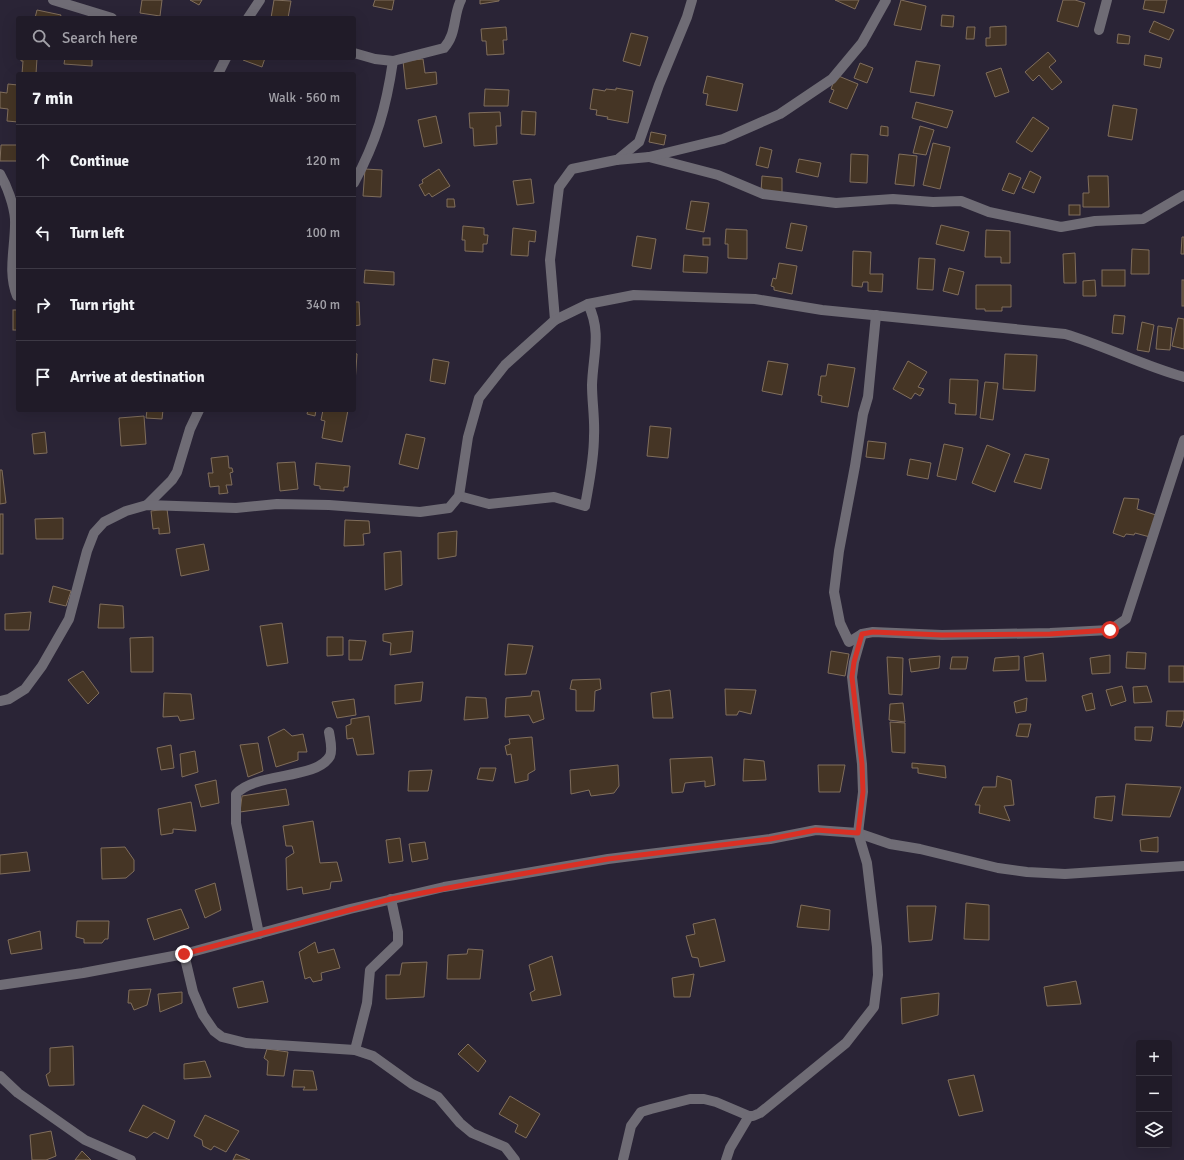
<!DOCTYPE html>
<meta charset="utf-8">
<style>
:root{--surface:#201b28;--page:#282430;--text:#f1f3f6;--muted:#a2a1a8;--line:#3d3945}
body{margin:0;font-family:Signika,sans-serif;background:var(--page);color:var(--text)}
.controls{position:absolute;right:12px;bottom:12px;display:grid;overflow:hidden;border-radius:4px;box-shadow:0 4px 16px #0002}
.controls button{width:36px;height:36px;display:grid;place-items:center;padding:0;border:0;border-bottom:1px solid var(--line);background:var(--surface);color:var(--text);font:20px sans-serif}
.stop{position:absolute;width:12px;height:12px;margin:-9px;border:3px solid #d93025;border-radius:50%;background:#fff}
.stop.end{background:#d93025;border-color:#fff;box-shadow:0 1px 4px #0008}
.list{margin:0;padding:0;list-style:none}
h2{display:flex;justify-content:space-between;align-items:center;height:52px;margin:0;padding:0 16px;font-size:17px}
h2 small{font-size:13px;font-weight:400;color:var(--muted)}
.list li{display:grid;grid-template-columns:26px 1fr auto;gap:12px;align-items:center;box-sizing:border-box;height:72px;padding:0 16px;border-top:1px solid var(--line)}
.list b{display:block;font-size:15px;white-space:nowrap}
.list em{font-size:13px;font-style:normal;color:var(--muted)}
.icon{flex:none;width:22px;height:22px;fill:none;stroke:currentColor;stroke-width:2;stroke-linecap:round;stroke-linejoin:round}
.map{position:relative;flex:none;width:1184px;height:1160px;overflow:hidden}
.search{position:absolute;background:var(--surface);box-shadow:0 4px 16px #0002;left:16px;top:16px;width:340px;height:44px;display:flex;align-items:center;gap:10px;box-sizing:border-box;padding:0 14px;border-radius:4px;color:var(--muted);font-size:15px}
.panel{position:absolute;background:var(--surface);box-shadow:0 4px 16px #0002;left:16px;top:72px;width:340px;height:340px;border-radius:4px}
.map>svg:first-child{display:block}
.building{fill:#453525;stroke:#806e5c}
.lines{fill:none;stroke-linecap:round;stroke-linejoin:round}
.street{stroke:#6f6c75;stroke-width:10}
.route{stroke:#d93025;stroke-width:5}
</style>
<div class="map">
<svg width="1184" height="1160" viewBox="0 0 1184 1160">
<rect width="100%" height="100%" fill="#2a2436"/>
<g class="building">
<polygon points="142,0 162,0 160,16 140,13"/>
<polygon points="190,0 202,0 199,5"/>
<polygon points="274,0 291,1 288,18 271,18"/>
<polygon points="375,0 394,0 392,10 373,6"/>
<polygon points="480,0 499,0 499,1 480,4"/>
<polygon points="835,0 859,0 855,9"/>
<polygon points="901,0 926,6 921,30 894,25"/>
<polygon points="1063,0 1075,0 1085,3 1078,27 1057,21"/>
<polygon points="1145,0 1167,0 1164,13 1143,9"/>
<polygon points="37,10 61,15 60,18 35,18"/>
<polygon points="942,15 954,16 953,27 941,26"/>
<polygon points="1154,21 1174,30 1169,40 1149,32"/>
<polygon points="1006,26 1006,45 986,46 986,38 990,38 990,27"/>
<polygon points="506,27 507,40 503,40 504,54 487,55 486,41 482,41 481,29"/>
<polygon points="967,27 975,27 974,39 966,39"/>
<polygon points="631,33 648,37 640,66 623,61"/>
<polygon points="1118,34 1130,36 1129,44 1117,43"/>
<polygon points="1048,52 1056,61 1049,67 1062,82 1052,90 1039,75 1033,81 1025,72"/>
<polygon points="1145,55 1162,58 1160,68 1144,65"/>
<polygon points="21,58 37,58 36,74 22,74 23,61 21,61"/>
<polygon points="65,58 92,58 92,66 64,64"/>
<polygon points="244,58 265,58 262,67 243,60"/>
<polygon points="423,59 425,73 436,72 437,84 406,89 403,61"/>
<polygon points="916,61 940,65 934,96 910,92"/>
<polygon points="860,63 873,68 867,83 854,78"/>
<polygon points="1001,68 1009,92 995,97 986,73"/>
<polygon points="836,75 858,84 847,109 829,102 834,90 831,89"/>
<polygon points="707,76 743,84 737,111 706,105 708,94 703,93"/>
<polygon points="8,84 18,85 18,122 7,121 8,109 0,108 0,92 7,93"/>
<polygon points="616,88 633,91 628,123 607,119 608,117 596,115 597,110 590,109 593,89 605,91 606,89 616,90"/>
<polygon points="485,89 509,90 508,106 484,106"/>
<polygon points="916,102 953,111 947,128 912,118"/>
<polygon points="1113,105 1137,109 1132,140 1108,136"/>
<polygon points="522,111 536,112 535,135 521,134"/>
<polygon points="500,112 501,126 496,126 497,144 474,146 473,128 470,128 469,113"/>
<polygon points="436,116 442,143 424,147 418,120"/>
<polygon points="1033,117 1049,128 1032,152 1016,142"/>
<polygon points="881,126 888,127 888,136 880,135"/>
<polygon points="920,126 934,130 926,155 913,153"/>
<polygon points="651,132 666,135 664,145 649,142"/>
<polygon points="933,143 950,147 940,189 923,185"/>
<polygon points="1,145 18,145 18,161 0,161"/>
<polygon points="760,147 772,150 768,168 756,165"/>
<polygon points="851,154 868,155 867,183 850,182"/>
<polygon points="899,154 917,156 914,186 895,184"/>
<polygon points="799,159 821,163 818,177 796,172"/>
<polygon points="365,169 382,170 381,197 363,196"/>
<polygon points="439,169 450,186 432,197 429,193 425,196 419,185 423,183 422,180"/>
<polygon points="1030,171 1041,177 1034,193 1022,188"/>
<polygon points="1009,173 1021,178 1014,194 1002,190"/>
<polygon points="762,176 782,178 782,193 761,192"/>
<polygon points="1088,176 1108,176 1109,207 1083,207 1083,193 1089,193"/>
<polygon points="531,179 534,203 517,205 513,181"/>
<polygon points="447,199 454,199 455,207 447,207"/>
<polygon points="691,201 709,203 704,232 686,229"/>
<rect x="1069" y="205" width="11" height="10"/>
<polygon points="791,223 807,226 802,251 786,248"/>
<polygon points="941,225 969,232 964,251 936,244"/>
<polygon points="463,226 484,228 484,235 488,235 487,244 483,244 483,252 465,251 465,240 462,240"/>
<polygon points="513,228 536,231 535,242 529,241 528,256 511,255"/>
<polygon points="726,229 747,230 747,259 728,258 728,244 725,244"/>
<polygon points="986,230 1010,231 1010,263 1001,263 1001,257 985,257"/>
<polygon points="637,236 656,239 651,269 632,266"/>
<polygon points="1182,237 1184,237 1184,254 1181,254"/>
<rect x="703" y="238" width="7" height="7"/>
<polygon points="1132,249 1149,250 1149,274 1131,274"/>
<polygon points="853,251 871,252 870,274 883,274 882,292 868,291 868,282 863,282 862,287 852,286"/>
<polygon points="1075,253 1076,283 1064,283 1063,254"/>
<polygon points="684,255 708,257 707,273 683,272"/>
<polygon points="919,258 935,259 933,290 917,289"/>
<polygon points="779,263 797,266 792,294 774,290 774,287 771,286 773,278 776,279"/>
<polygon points="949,268 964,272 958,295 943,291"/>
<polygon points="365,270 394,272 394,285 364,283"/>
<rect x="1102" y="270" width="23" height="16"/>
<polygon points="1095,280 1096,296 1083,296 1083,281"/>
<rect x="1182" y="280" width="2" height="26"/>
<polygon points="976,285 1011,285 1011,307 1002,307 1002,311 985,311 985,309 976,309"/>
<polygon points="354,302 359,302 360,325 354,326"/>
<rect x="13" y="310" width="5" height="20"/>
<polygon points="1114,315 1125,316 1123,334 1112,333"/>
<polygon points="1178,318 1184,319 1184,349 1172,346"/>
<polygon points="1142,322 1154,325 1149,352 1137,350"/>
<polygon points="1158,326 1172,328 1170,350 1156,349"/>
<polygon points="354,353 357,354 355,383 354,383"/>
<polygon points="1005,354 1037,355 1035,391 1003,389"/>
<polygon points="433,359 449,362 445,384 430,381"/>
<polygon points="768,361 788,364 782,395 762,391"/>
<polygon points="908,361 927,372 918,387 924,389 920,396 915,393 911,399 893,389"/>
<polygon points="828,364 855,368 848,407 821,402 822,396 818,395 821,376 826,376"/>
<polygon points="950,379 978,380 976,415 955,414 956,404 949,403"/>
<polygon points="985,382 998,383 993,420 980,418"/>
<polygon points="147,410 163,410 162,419 146,418"/>
<polygon points="308,410 316,410 315,416 307,414"/>
<polygon points="323,410 348,410 342,442 322,438 325,421 321,420"/>
<polygon points="144,416 146,444 121,446 119,418"/>
<polygon points="650,426 671,428 668,458 647,456"/>
<polygon points="45,432 47,453 34,454 32,434"/>
<polygon points="406,434 425,438 418,469 399,464"/>
<polygon points="868,441 886,443 884,459 866,457"/>
<polygon points="944,444 963,448 956,480 937,476"/>
<polygon points="987,445 1010,454 995,492 972,483"/>
<polygon points="1025,454 1049,459 1041,489 1014,482"/>
<polygon points="228,456 229,468 232,468 233,472 230,473 232,485 226,485 228,493 219,494 219,486 210,487 208,473 213,473 211,458"/>
<polygon points="910,459 931,463 928,479 907,475"/>
<polygon points="295,462 298,489 280,491 277,463"/>
<polygon points="316,463 350,466 348,487 344,487 344,491 320,489 320,486 314,485"/>
<polygon points="0,470 2,470 6,503 0,504"/>
<polygon points="1124,498 1139,499 1137,509 1156,515 1150,537 1135,533 1134,535 1126,534 1124,537 1113,533"/>
<polygon points="167,509 170,533 159,534 159,528 153,529 151,511"/>
<rect x="0" y="514" width="3" height="40"/>
<polygon points="63,518 63,539 36,539 35,519"/>
<polygon points="345,520 369,521 370,533 363,534 364,545 344,546"/>
<polygon points="457,531 456,556 438,559 438,533"/>
<polygon points="204,544 209,570 181,576 176,549"/>
<polygon points="401,551 402,585 385,590 384,553"/>
<polygon points="53,586 71,591 66,606 49,602"/>
<polygon points="100,604 123,606 124,628 98,628"/>
<polygon points="31,612 29,630 5,630 5,614"/>
<polygon points="282,623 288,663 267,666 260,626"/>
<polygon points="413,631 411,652 390,655 391,643 383,641 383,634"/>
<polygon points="153,637 153,672 131,672 130,638"/>
<polygon points="327,637 343,637 343,655 327,656"/>
<polygon points="349,640 366,641 362,660 349,660"/>
<polygon points="508,644 533,646 526,674 505,675"/>
<polygon points="831,651 849,654 845,676 828,673"/>
<polygon points="1127,652 1146,653 1145,669 1126,668"/>
<polygon points="1043,653 1046,681 1026,681 1024,657"/>
<polygon points="1110,655 1110,673 1092,674 1090,658"/>
<polygon points="940,656 939,668 911,672 909,659"/>
<polygon points="1019,656 1019,670 993,671 995,658"/>
<polygon points="887,657 903,658 902,695 889,694"/>
<polygon points="952,657 968,657 966,669 950,669"/>
<rect x="1169" y="666" width="15" height="16"/>
<polygon points="83,671 99,693 88,704 68,680"/>
<polygon points="600,679 601,689 595,691 594,711 576,711 576,690 570,689 572,680"/>
<polygon points="423,682 421,701 395,704 395,685"/>
<polygon points="1122,686 1126,701 1111,706 1106,690"/>
<polygon points="1147,686 1152,702 1134,703 1133,687"/>
<polygon points="725,689 756,690 751,714 739,711 737,715 726,715"/>
<polygon points="670,690 673,718 653,718 651,693"/>
<polygon points="532,691 539,691 544,719 533,723 529,715 505,717 506,698 531,696"/>
<polygon points="164,693 191,694 194,719 180,721 178,716 163,717"/>
<polygon points="1092,693 1095,709 1086,711 1082,696"/>
<polygon points="466,697 486,698 488,718 464,720"/>
<polygon points="1027,698 1026,711 1016,713 1014,702"/>
<polygon points="354,699 356,715 337,718 332,702"/>
<polygon points="903,703 905,722 889,720 890,704"/>
<polygon points="1167,711 1184,711 1184,718 1181,727 1166,726"/>
<polygon points="369,716 374,754 357,755 353,738 347,739 346,726 351,724 351,719"/>
<polygon points="890,722 905,723 905,753 892,752"/>
<polygon points="1019,724 1031,724 1028,737 1016,736"/>
<polygon points="1135,727 1153,727 1151,741 1135,740"/>
<polygon points="284,729 292,736 303,734 307,752 298,752 298,760 276,767 268,737"/>
<polygon points="532,737 535,770 528,774 528,780 515,783 511,754 507,755 505,746 510,744 509,739"/>
<polygon points="258,743 263,771 248,777 240,745"/>
<polygon points="171,745 174,768 161,770 157,748"/>
<polygon points="195,751 198,772 182,777 180,754"/>
<polygon points="712,757 715,785 705,787 705,781 685,783 683,792 672,793 670,759"/>
<polygon points="744,759 764,761 766,780 743,781"/>
<polygon points="912,763 945,766 946,778 918,773 918,768 912,768"/>
<polygon points="618,765 619,786 614,793 591,796 589,790 571,794 570,770"/>
<polygon points="818,765 845,765 840,792 819,792"/>
<polygon points="480,768 496,768 493,781 477,779"/>
<polygon points="432,770 428,791 408,791 409,771"/>
<polygon points="997,776 1011,780 1014,805 1004,806 1010,821 979,813 980,805 975,805 983,787 996,787"/>
<polygon points="216,780 219,803 201,807 195,785"/>
<polygon points="1126,784 1181,787 1170,817 1122,815"/>
<polygon points="286,789 289,805 240,812 242,796"/>
<polygon points="1115,796 1112,821 1094,818 1096,797"/>
<polygon points="191,802 196,831 173,829 173,833 161,835 158,809"/>
<polygon points="313,821 320,863 337,862 342,881 331,882 330,889 303,894 302,887 287,890 286,858 294,853 292,846 286,846 283,826"/>
<polygon points="1158,837 1158,852 1141,851 1140,840"/>
<polygon points="400,838 403,861 389,863 386,840"/>
<polygon points="425,842 428,859 412,862 409,844"/>
<polygon points="125,847 134,860 134,871 126,878 102,879 101,848"/>
<polygon points="27,852 30,871 0,874 0,855"/>
<polygon points="215,883 221,910 205,918 195,890"/>
<polygon points="966,903 989,905 989,940 964,939"/>
<polygon points="801,905 830,910 829,930 797,927"/>
<polygon points="907,906 936,906 932,940 909,942"/>
<polygon points="181,909 189,928 154,940 147,919"/>
<polygon points="715,919 725,961 700,967 698,958 692,957 686,936 695,934 693,924"/>
<polygon points="77,921 109,921 108,939 105,939 102,943 84,943 84,939 76,937"/>
<polygon points="40,931 42,949 11,954 8,940"/>
<polygon points="315,942 318,953 334,949 340,968 321,973 322,980 313,982 310,977 305,979 299,952"/>
<polygon points="468,949 483,950 480,979 447,979 448,955 467,954"/>
<polygon points="552,956 561,995 532,1001 530,993 535,990 529,965"/>
<polygon points="427,962 424,997 386,999 386,975 400,975 402,963"/>
<polygon points="694,974 690,997 674,997 672,978"/>
<polygon points="263,981 268,1002 238,1008 233,988"/>
<polygon points="1076,981 1081,1004 1047,1006 1044,987"/>
<polygon points="151,989 147,1005 134,1010 131,1003 128,1003 129,990"/>
<polygon points="182,992 182,1003 160,1012 158,994"/>
<polygon points="939,993 938,1015 902,1024 901,998"/>
<polygon points="468,1044 486,1061 478,1072 458,1054"/>
<polygon points="73,1046 74,1085 49,1086 46,1075 50,1072 50,1048"/>
<polygon points="267,1049 288,1052 284,1076 267,1075 268,1061 264,1058"/>
<polygon points="205,1061 211,1077 184,1079 184,1064"/>
<polygon points="294,1070 313,1071 317,1090 303,1090 305,1087 292,1087"/>
<polygon points="974,1075 983,1111 959,1116 948,1080"/>
<polygon points="510,1096 540,1114 526,1138 515,1132 518,1125 499,1114"/>
<polygon points="143,1105 175,1121 168,1139 154,1132 147,1138 129,1131"/>
<polygon points="205,1115 239,1131 226,1152 214,1146 211,1150 203,1146 202,1140 194,1136"/>
<polygon points="51,1131 56,1156 46,1160 32,1160 30,1135"/>
<polygon points="82,1151 91,1160 75,1160"/>
<polygon points="236,1154 250,1160 233,1160"/>
</g>
<g class="lines">
<g class="street">
<polyline points="53,0 112,18"/>
<polyline points="248,18 260,0"/>
<polyline points="1099,30 1107,0"/>
<path d="M354 53 375 59 393 61 444 48C457 34 453 15 461 0"/>
<polyline points="218,74 226,58"/>
<polyline points="649,157 718,175 763,194 836,203 893,199 933,202 961,201 989,212 1061,227 1095,221 1143,219 1184,195"/>
<polyline points="617,160 639,142 659,85 687,17 692,0"/>
<path d="M0 174C7 186 14 205 15 219 16 245 7 271 17 296"/>
<path d="M354 183C377 140 386 108 393 61"/>
<polyline points="555,320 550,260 559,187 572,169 616,160 649,157 723,139 780,114 832,79 862,43 886,0"/>
<path d="M459 496 489 504 554 497 585 506C589 483 594 460 594 436 595 419 592 402 592 385 593 354 602 333 588 304"/>
<polyline points="147,505 172,480 177,472 190,429 199,410"/>
<polyline points="862,634 873,632 942,635 1050,633 1110,630 1126,619 1184,440"/>
<path d="M0 701 9 699 25 689 42 666 69 619 87 551 94 533 104 522 126 511 147 505 236 508 277 504 329 505 420 512 449 508 459 496 468 437 479 398 505 365 555 320 588 304 634 295 755 299 822 310 1065 334C1106 346 1143 366 1184 377"/>
<path d="M259 934 236 823V794C255 772 317 780 330 756 333 749 330 739 329 732"/>
<polyline points="184,954 193,992 203,1015 214,1031 222,1037 246,1043 355,1050 373,1056 412,1084 438,1097 460,1123 472,1133 505,1147 515,1160"/>
<polyline points="0,985 83,973 184,954 350,909 444,887 608,859 770,839 816,830 858,833 890,844 920,849 998,868 1027,872 1065,874 1184,866"/>
<polyline points="355,1050 367,1003 370,970 398,943 398,932 391,899"/>
<polyline points="0,1076 18,1093 85,1140 131,1160"/>
<polyline points="623,1160 631,1126 641,1112 651,1109 690,1099 704,1099 716,1102 749,1116 753,1116 760,1113 846,1043 874,1007 878,975 877,947 867,863 858,833 863,792 862,764 852,677 854,662 862,634 849,642 840,623 834,592 839,551 855,466 863,414 868,397 876,315"/>
<polyline points="726,1160 730,1148 749,1116"/>
</g>
</g>
<g class="lines">
<polyline class="route" points="184,954 391,899 515,875 608,859 770,839 816,830 858,833 863,792 862,764 852,677 854,662 862,634 873,632 942,635 1050,634 1110,630"/>
</g>
</svg>
<div class="controls">
<button>+</button>
<button>−</button>
<button><svg class="icon" aria-label="layers" viewBox="0 0 24 24"><path d="M12 4l9 5-9 5-9-5zM3 14l9 5 9-5"/></svg></button>
</div>
<div class="stop" style="left:1110px;top:630px"></div>
<div class="stop end" style="left:184px;top:954px"></div>
<div class="search"><svg class="icon" aria-label="search" viewBox="0 0 24 24"><circle cx="10" cy="10" r="6"/><path d="M15 15l6 6"/></svg>Search here</div>
<section class="panel">
<h2>7 min<small>Walk · 560 m</small></h2>
<ul class="list">
<li><svg class="icon" aria-label="ahead" viewBox="0 0 24 24"><path d="M12 20V5M6 11l6-6 6 6"/></svg><div><b>Continue</b></div><em>120 m</em></li>
<li><svg class="icon" aria-label="left" viewBox="0 0 24 24"><path d="M17 20v-9H6M10 6l-5 5 5 5"/></svg><div><b>Turn left</b></div><em>100 m</em></li>
<li><svg class="icon" aria-label="right" viewBox="0 0 24 24"><path d="M7 20v-9h11M14 6l5 5-5 5"/></svg><div><b>Turn right</b></div><em>340 m</em></li>
<li><svg class="icon" aria-label="arrive" viewBox="0 0 24 24"><path d="M6 21V4h12l-3 4 3 4H6"/></svg><div><b>Arrive at destination</b></div></li>
</ul>
</section>
</div>
